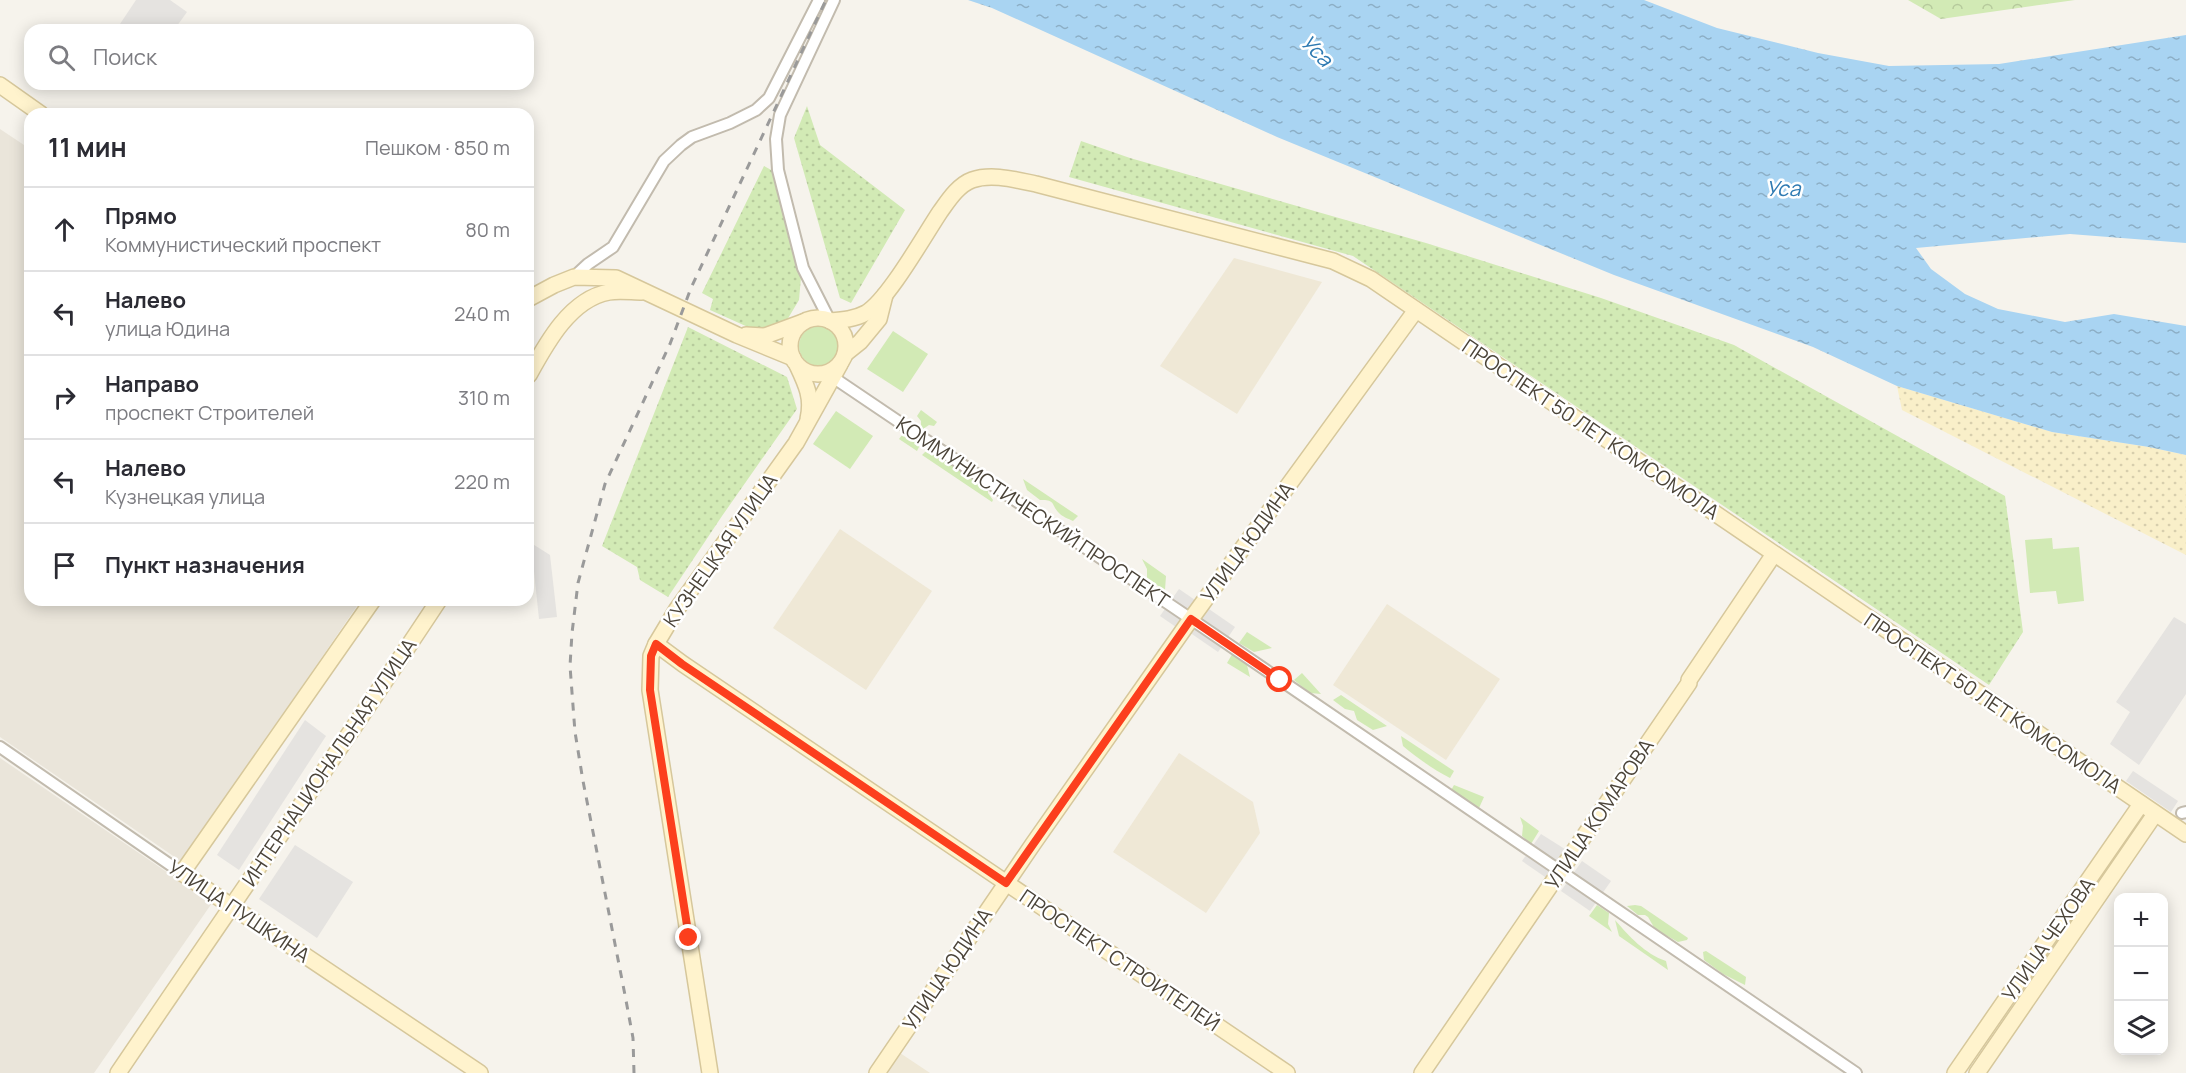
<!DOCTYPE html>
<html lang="ru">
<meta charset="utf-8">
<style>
:root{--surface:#fff;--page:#f2f2f3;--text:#2b2b33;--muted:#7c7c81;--line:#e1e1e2}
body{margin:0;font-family:Manrope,sans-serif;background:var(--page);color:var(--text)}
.controls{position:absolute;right:18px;bottom:18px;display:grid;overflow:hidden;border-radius:12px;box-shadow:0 3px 15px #0003}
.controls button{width:54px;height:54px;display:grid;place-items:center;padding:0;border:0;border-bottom:2px solid var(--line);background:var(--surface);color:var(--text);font:30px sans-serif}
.stop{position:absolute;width:18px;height:18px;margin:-14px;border:4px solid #fc3f1d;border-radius:50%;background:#fff}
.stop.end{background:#fc3f1d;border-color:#fff;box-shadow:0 2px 6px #0008}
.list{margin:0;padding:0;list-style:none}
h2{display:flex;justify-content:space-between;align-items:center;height:78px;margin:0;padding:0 24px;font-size:26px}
h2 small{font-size:20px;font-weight:400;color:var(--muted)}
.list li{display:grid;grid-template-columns:39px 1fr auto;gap:18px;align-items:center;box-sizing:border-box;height:84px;padding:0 24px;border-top:2px solid var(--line)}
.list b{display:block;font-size:22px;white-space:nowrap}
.list p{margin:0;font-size:20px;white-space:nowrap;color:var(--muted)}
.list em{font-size:20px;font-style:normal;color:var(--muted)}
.icon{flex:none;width:33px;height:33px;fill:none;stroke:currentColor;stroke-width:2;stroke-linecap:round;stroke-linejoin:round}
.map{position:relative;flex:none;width:2186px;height:1073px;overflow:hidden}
.search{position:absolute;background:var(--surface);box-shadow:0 3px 15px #0003;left:24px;top:24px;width:510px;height:66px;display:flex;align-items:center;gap:15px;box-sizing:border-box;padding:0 21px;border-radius:18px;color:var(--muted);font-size:22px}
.panel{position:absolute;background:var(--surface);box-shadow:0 3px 15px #0003;left:24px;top:108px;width:510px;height:498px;border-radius:18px}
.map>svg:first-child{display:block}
.residential{fill:#eae5da}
.education{fill:#efe8d6}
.grass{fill:#d2eab5}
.forest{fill:url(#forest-crowns)}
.sand{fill:url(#sand-dots)}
.park{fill:url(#park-dots)}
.parking{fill:#e5e3e0}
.water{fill:url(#water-ripples)}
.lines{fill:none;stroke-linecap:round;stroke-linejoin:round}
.street-casing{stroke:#c2bbae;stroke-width:14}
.secondary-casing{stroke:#d6c79b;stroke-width:18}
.street{stroke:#fff;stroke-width:10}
.secondary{stroke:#fff3cd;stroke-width:15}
.rail{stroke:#9a9a9a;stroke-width:3;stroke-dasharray:8 8;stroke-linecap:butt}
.route{stroke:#fc3f1d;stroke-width:8}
.labels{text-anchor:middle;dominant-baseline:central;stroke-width:5;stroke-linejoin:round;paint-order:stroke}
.street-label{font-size:20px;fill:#4b4439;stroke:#fff}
.water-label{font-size:21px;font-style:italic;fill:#2e7ab2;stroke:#fff}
</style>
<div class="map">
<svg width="2186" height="1073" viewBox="0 0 2186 1073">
<defs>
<pattern id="forest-crowns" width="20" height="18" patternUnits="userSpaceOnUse" patternTransform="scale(1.5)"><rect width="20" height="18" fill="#d2eab5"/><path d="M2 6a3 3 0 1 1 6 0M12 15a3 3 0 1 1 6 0" fill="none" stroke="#b6ca9c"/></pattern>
<pattern id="sand-dots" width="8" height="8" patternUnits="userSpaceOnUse" patternTransform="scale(1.5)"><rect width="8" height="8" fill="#f9efc9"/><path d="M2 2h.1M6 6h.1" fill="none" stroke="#d7cead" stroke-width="1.8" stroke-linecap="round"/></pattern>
<pattern id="park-dots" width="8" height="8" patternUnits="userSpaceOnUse" patternTransform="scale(1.5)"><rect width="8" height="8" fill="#d2eab5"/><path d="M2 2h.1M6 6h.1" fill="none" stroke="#b6ca9c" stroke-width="1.8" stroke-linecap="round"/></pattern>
<pattern id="water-ripples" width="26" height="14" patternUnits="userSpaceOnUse" patternTransform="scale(1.5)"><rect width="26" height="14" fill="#a9d4f2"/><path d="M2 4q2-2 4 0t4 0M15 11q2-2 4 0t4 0" fill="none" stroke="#8caec5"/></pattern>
</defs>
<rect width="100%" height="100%" fill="#f6f3ec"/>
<g class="residential">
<polygon points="0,129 30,149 30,600 361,600 182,862 0,737"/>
<polygon points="0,758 212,903 94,1073 0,1073"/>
</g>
<g class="education">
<polygon points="1234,258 1322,282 1237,414 1160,366"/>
<polygon points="840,529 932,591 866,690 773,628"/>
<polygon points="1387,604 1500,679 1446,760 1333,685"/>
<polygon points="1179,753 1253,802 1260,833 1206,913 1113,852"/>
<polygon points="900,1053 930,1073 887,1073"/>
</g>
<g class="grass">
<circle cx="819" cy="346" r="20"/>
<polygon points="893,331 928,354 903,392 867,369"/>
<polygon points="921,410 937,422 934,426 929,425 923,429 917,441 919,447 917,451 899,439 903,434 915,434 921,425 921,421 917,416"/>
<polygon points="836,411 873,436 850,469 813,444"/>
<polygon points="929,448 988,488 988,493 993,500 992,502 922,455"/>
<path d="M1023 479 1078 516 1073 521C1069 519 1061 516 1059 513 1051 505 1056 499 1040 500L1027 490Z"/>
<polygon points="2052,538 2053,549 2079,547 2084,601 2058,604 2056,591 2030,593 2025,540"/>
<polygon points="1142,559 1166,576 1165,590 1147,579 1147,569"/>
<polygon points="1247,632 1272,648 1254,652 1239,643"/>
<polygon points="1234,651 1248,660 1247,665 1250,677 1227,663"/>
<polygon points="1302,673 1321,694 1310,693 1294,680"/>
<polygon points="1341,695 1387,726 1373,730 1357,720 1354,711 1345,709 1333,700"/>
<path d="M1401 736 1454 771 1450 778C1434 770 1416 757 1403 746Z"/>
<polygon points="1454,785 1484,797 1479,808 1450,792"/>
<polygon points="1520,817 1539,831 1531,844 1522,836 1523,826"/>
<polygon points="1597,905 1609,913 1608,924 1612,932 1589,916"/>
<polygon points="1635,905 1641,906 1688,938 1687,940 1678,942 1655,929 1648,917 1645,915 1638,915 1627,906"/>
<path d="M1615 920C1629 936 1645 954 1666 961L1668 970 1619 936Z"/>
<polygon points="1706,951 1746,977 1745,985 1723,974 1704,960 1703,952"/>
</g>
<polygon class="forest" points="1908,0 2075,0 1941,19"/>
<polygon class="sand" points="1897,386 2052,432 2149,447 2186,455 2186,555 1902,410"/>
<g class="park">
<polygon points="807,106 820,145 905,210 851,303 840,298 794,138"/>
<polygon points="1081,141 1130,158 1426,243 1601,298 1734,345 2005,496 2023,632 1989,685 1353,256 1069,177"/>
<polygon points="764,166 773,171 801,277 799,300 787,320 759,332 710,310 713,299 702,293"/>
<polygon points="688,327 787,377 797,409 722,516 668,597 640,580 637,567 602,546"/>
</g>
<g class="parking">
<polygon points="136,0 170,0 187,12 174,30 128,30 120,24"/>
<polygon points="531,543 550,555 557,617 539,619"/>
<polygon points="1179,589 1195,600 1176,627 1160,616"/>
<polygon points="1206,607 1235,627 1218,652 1189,632"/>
<polygon points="2174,617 2186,624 2186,694 2139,765 2110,744 2130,712 2116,702"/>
<polygon points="305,720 326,736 239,870 217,855"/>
<polygon points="2133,771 2178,801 2171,812 2126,781"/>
<polygon points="1541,834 1568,851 1548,879 1522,861"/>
<polygon points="295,845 353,882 317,938 259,899"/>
<polygon points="1582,861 1611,881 1590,911 1561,891"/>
</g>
<polygon class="water" points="968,0 1644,0 1717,28 1818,53 1889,66 1999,64 2186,35 2186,243 2070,234 1916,248 1931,269 1965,294 1998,309 2065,322 2114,314 2186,326 2186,455 2149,447 2052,432 1897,386 1813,347 1614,275 1277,137 992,8"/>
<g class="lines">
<defs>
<g id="street">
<polyline points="574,277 588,264 613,247 664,161 681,145 692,137 730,123 756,110 769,98 819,0"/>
<polyline points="830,321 803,268 778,170 776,139 780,115 834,0"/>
<polyline points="834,378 1191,619 1856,1073"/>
<polyline points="0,747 182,873"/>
<polyline points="2182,813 2186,812"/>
</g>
<g id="secondary">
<polyline points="0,85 41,114"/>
<polyline points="528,299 554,285 574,277 616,278 737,335 793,358"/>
<circle cx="818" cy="346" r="28"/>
<path d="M830 321C843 320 855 319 866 313 888 300 924 236 940 212 948 201 958 185 972 180 992 173 1016 180 1036 184L1333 261 1371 279 2186 834"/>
<polyline points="746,335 765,336 803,322"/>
<polyline points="845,354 860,342 879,319 885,295"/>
<path d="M797 365C806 384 813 398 808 419"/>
<path d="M529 375C546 344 570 299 609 292 619 290 632 292 642 292"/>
<polyline points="373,600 182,873 480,1073"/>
<polyline points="656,644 683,664 1287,1073"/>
<path d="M118 1073C225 915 334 759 439 600"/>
<polyline points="710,1073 650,690 651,656 656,644 677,609 796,443 840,364"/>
<polyline points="877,1073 1033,844 1191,619 1416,310"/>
<polyline points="1422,1073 1689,683 1689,680 1774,554"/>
<polyline points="1955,1073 2141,804"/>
<polyline points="1977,1073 2155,814"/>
</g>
</defs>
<use href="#street" class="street-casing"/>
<use href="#secondary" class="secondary-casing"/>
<use href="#street" class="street"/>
<use href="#secondary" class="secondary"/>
<polyline class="rail" points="634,1073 633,1038 625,995 583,781 575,732 570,666 572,633 578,583 605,484 670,344 691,288 826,0"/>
</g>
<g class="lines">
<polyline class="route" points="689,938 650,690 651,656 656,644 682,664 1006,883 1191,619 1280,680"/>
</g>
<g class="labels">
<g class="street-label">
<text transform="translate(1591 429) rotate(34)">ПРОСПЕКТ 50 ЛЕТ КОМСОМОЛА</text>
<text transform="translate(1033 512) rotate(34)">КОММУНИСТИЧЕСКИЙ ПРОСПЕКТ</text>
<text transform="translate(1247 542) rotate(-54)">УЛИЦА ЮДИНА</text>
<text transform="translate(720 550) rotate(-55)">КУЗНЕЦКАЯ УЛИЦА</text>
<text transform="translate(1993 703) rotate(34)">ПРОСПЕКТ 50 ЛЕТ КОМСОМОЛА</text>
<text transform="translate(329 762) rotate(-56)">ИНТЕРНАЦИОНАЛЬНАЯ УЛИЦА</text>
<text transform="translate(1599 814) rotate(-56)">УЛИЦА КОМАРОВА</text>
<text transform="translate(239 911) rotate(34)">УЛИЦА ПУШКИНА</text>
<text transform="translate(2048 939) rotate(-55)">УЛИЦА ЧЕХОВА</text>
<text transform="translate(1120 960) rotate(34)">ПРОСПЕКТ СТРОИТЕЛЕЙ</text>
<text transform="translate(947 969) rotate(-56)">УЛИЦА ЮДИНА</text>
</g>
<g class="water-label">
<text transform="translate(1317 50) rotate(45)">Уса</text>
<text x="1783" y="188">Уса</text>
</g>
</g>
</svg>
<div class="controls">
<button>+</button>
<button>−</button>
<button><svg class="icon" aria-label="layers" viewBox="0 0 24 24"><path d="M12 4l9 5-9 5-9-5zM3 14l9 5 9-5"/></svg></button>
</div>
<div class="stop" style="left:1280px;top:680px"></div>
<div class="stop end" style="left:689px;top:938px"></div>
<div class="search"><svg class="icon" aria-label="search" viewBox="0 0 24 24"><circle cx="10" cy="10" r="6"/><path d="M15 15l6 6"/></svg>Поиск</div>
<section class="panel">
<h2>11 мин<small>Пешком · 850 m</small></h2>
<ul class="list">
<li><svg class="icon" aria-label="ahead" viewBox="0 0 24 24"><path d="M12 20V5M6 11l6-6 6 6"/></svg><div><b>Прямо</b><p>Коммунистический проспект</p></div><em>80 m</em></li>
<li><svg class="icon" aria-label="left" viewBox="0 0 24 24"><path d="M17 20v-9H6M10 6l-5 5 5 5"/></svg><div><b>Налево</b><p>улица Юдина</p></div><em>240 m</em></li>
<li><svg class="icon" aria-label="right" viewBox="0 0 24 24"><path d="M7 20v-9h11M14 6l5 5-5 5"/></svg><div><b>Направо</b><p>проспект Строителей</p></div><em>310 m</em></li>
<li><svg class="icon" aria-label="left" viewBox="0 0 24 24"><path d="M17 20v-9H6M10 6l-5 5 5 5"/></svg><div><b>Налево</b><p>Кузнецкая улица</p></div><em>220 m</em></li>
<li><svg class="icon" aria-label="arrive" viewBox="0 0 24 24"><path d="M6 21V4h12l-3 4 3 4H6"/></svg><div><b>Пункт назначения</b></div></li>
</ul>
</section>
</div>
